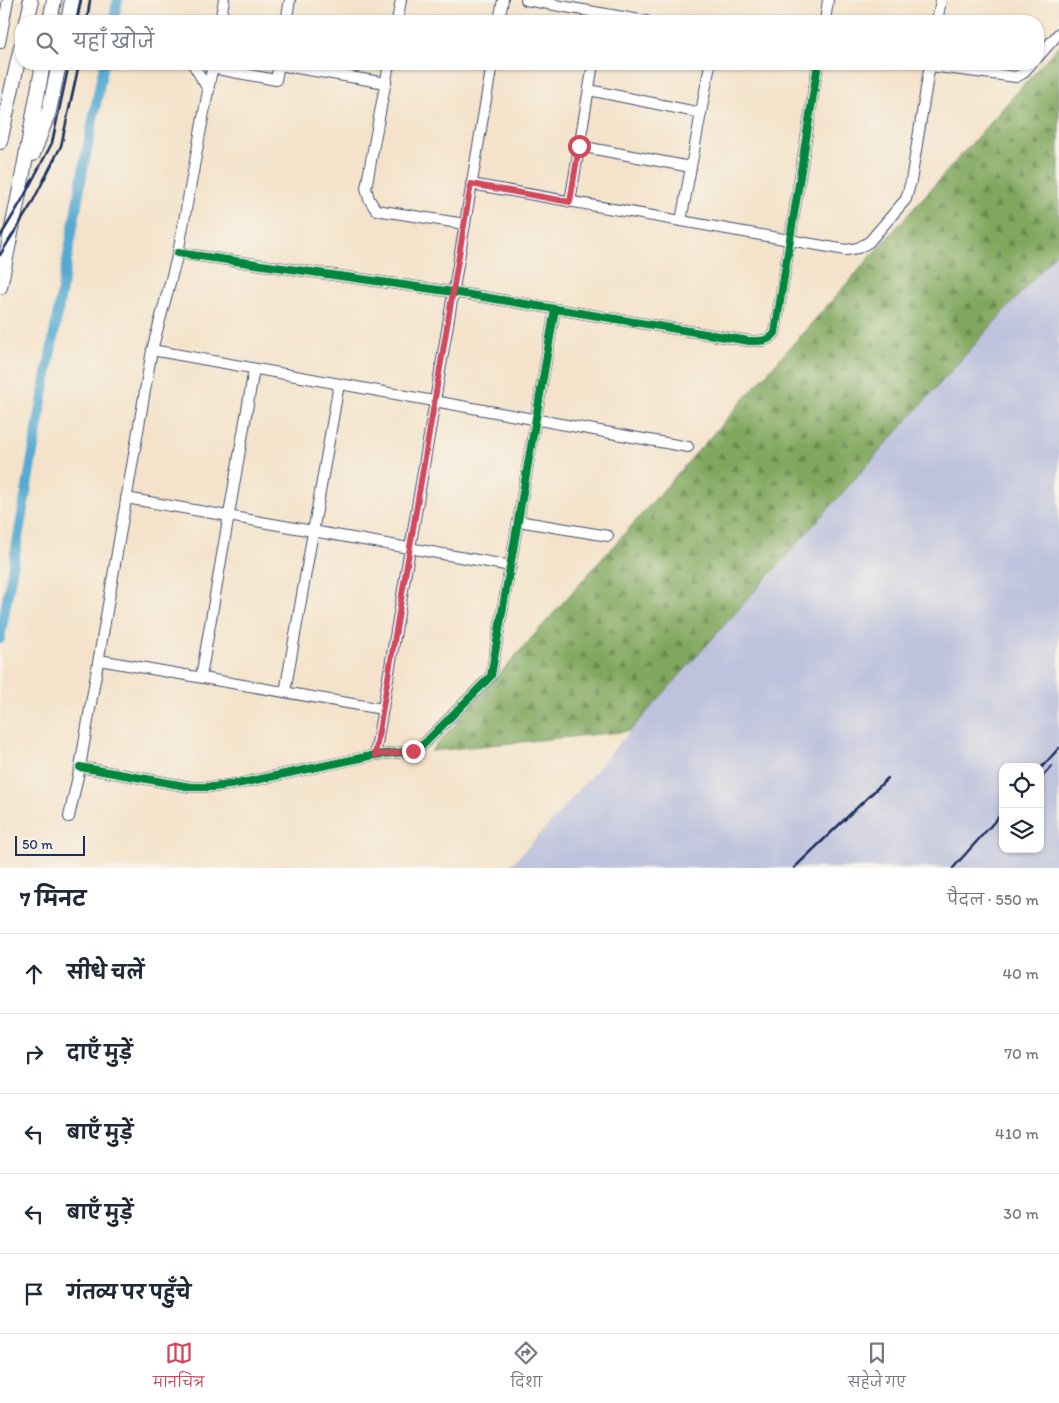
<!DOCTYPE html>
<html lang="hi">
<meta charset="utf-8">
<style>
:root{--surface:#fff;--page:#f6f6f7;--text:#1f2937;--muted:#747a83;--line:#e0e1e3;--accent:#d1495b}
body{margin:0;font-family:Itim,"Playpen Sans Deva",sans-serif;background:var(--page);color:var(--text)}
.controls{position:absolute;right:15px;bottom:15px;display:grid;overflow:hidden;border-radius:10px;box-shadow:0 1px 4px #0004}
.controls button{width:45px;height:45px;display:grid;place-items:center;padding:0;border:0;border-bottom:1px solid var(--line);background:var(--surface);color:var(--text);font:25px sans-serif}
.scale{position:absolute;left:15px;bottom:12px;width:70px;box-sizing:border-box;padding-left:5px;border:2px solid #1b2f5e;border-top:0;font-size:14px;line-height:18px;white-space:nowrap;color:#1b2f5e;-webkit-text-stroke:4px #f7f3e8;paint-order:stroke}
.stop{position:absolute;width:15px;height:15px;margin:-11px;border:4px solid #d1495b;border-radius:50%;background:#fff}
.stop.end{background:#d1495b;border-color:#fff;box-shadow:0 1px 5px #0008}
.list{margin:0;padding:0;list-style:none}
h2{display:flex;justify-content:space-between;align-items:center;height:65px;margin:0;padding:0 20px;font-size:21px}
h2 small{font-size:16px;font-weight:400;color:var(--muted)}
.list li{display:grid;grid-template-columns:32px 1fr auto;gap:15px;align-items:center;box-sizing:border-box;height:80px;padding:0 20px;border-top:1px solid var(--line)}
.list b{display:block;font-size:19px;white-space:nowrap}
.list em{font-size:16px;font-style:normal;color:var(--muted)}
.icon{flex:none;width:28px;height:28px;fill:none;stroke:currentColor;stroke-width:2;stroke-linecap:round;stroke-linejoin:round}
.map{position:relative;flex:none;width:1059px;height:868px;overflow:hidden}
.search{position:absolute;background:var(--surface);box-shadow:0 1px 4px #0004;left:15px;right:15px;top:15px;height:55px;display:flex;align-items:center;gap:12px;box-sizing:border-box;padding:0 18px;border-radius:20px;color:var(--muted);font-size:19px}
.sheet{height:465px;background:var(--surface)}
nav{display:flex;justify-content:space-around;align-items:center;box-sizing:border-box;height:70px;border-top:1px solid var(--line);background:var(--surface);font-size:14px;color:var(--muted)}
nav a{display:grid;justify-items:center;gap:2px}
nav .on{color:var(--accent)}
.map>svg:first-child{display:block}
.railway{fill:#bec2dd;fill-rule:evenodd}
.forest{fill:url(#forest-firs);stroke:#4e6b5e}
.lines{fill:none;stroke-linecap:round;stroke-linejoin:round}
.canal{stroke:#57aad2;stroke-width:10}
.street-casing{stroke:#3c4a6e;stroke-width:12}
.secondary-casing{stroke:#3c4a6e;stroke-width:16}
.street{stroke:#fff;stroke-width:10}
.secondary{stroke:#fff;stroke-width:14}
.rail{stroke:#1b2f5e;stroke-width:2.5}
.cycleway-casing{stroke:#f7f3e8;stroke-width:11}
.cycleway{stroke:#00873e;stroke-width:8}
.route{stroke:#d1495b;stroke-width:6}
</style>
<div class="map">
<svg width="1059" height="868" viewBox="0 0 1059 868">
<defs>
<pattern id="forest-firs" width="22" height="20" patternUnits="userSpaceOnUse" patternTransform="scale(1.25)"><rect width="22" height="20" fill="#80a75d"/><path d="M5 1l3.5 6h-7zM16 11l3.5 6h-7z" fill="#688850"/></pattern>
</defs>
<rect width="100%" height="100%" fill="#f7f3e8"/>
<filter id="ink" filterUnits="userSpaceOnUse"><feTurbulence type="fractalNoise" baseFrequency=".02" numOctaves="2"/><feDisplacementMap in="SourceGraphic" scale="10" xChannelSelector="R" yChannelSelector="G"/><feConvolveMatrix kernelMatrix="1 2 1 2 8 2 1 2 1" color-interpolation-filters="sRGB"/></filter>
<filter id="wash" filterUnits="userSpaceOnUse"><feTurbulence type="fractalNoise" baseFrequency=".0096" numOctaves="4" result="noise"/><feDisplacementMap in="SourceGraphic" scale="20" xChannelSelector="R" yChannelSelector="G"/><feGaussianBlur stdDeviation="1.12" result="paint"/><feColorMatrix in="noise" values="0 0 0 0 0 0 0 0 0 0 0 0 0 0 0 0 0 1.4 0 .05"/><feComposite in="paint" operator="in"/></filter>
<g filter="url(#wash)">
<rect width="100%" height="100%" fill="#f4e3ca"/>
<path class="railway" d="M1059 250V862L1053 868H508L554 819 630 731ZM1003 767H1040V849H1003Z"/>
<polygon class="forest" points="1059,45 1059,250 630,731 431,751"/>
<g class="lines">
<g class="canal">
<polyline points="113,21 118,0"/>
<polyline points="0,639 83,170 104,64"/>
</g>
</g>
</g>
<g filter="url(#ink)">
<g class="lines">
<defs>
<g id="street">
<polyline points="526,0 646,21"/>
<polyline points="220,21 224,0"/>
<polyline points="286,21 290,0"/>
<polyline points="397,21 401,0"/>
<polyline points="499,21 503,0"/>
<polyline points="825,21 828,0"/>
<polyline points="937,21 941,0"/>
<polyline points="0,43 8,0"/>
<polyline points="1038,57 1059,33"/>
<polyline points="193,64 209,91"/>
<polyline points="389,64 366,188 369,199 376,210 465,224"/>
<polyline points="279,65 386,83"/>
<polyline points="930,66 1016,77 1022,74 1031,64"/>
<polyline points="212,68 276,80 279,64"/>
<polyline points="589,90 701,113"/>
<polyline points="579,146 691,167"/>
<polyline points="471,184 846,250 858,248 869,242 906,199 911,181 930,64"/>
<polyline points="570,202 593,64"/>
<polyline points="681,221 710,64"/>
<path d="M178 253 453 292 749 341C760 341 768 342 775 333L818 64"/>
<polyline points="152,350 688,447"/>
<polyline points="126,498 511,566"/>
<polyline points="518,521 608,536"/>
<polyline points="99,660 382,709"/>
<polyline points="201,677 254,369"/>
<polyline points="285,692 339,384"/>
<polyline points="375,755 492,64"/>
<polyline points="80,767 191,787 214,787 237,784 375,755 413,751 425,743 491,676 555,309"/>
<polyline points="69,817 80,767 152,350 178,253 213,64"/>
</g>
<g id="secondary">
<polyline points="27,21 31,4 30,0"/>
<polyline points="50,21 54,0"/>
<polyline points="68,21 72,0"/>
<polyline points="0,142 21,47"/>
<polyline points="33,154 49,111 59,64"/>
<polyline points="0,287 19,194 43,64"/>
</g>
</defs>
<use href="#street" class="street-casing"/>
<use href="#secondary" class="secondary-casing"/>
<use href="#street" class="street"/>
<use href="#secondary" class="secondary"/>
<g class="rail">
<polyline points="77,21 81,0"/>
<polyline points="87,21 90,0"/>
<polyline points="0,237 22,200 52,143 69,64"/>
<polyline points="0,255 31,205 61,146 79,64"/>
<polyline points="1040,769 1059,748"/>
<polyline points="1040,779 1052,766"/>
<polyline points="794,868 888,778"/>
<polyline points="953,868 1003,812"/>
</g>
<defs>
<g id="cycleway">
<path d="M178 253 453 292 749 341C760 341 768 342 775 333L818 64"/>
<polyline points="80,767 191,787 214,787 237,784 375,755 413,751 425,743 491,676 555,309"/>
</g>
</defs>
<use href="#cycleway" class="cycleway-casing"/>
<use href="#cycleway" class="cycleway"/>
</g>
</g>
<g class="lines" filter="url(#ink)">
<polyline class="route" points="413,751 375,755 471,184 570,202 579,146"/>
</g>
</svg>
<div class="controls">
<button><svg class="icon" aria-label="locate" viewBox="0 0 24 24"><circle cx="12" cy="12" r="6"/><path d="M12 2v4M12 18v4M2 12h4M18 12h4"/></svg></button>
<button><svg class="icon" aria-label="layers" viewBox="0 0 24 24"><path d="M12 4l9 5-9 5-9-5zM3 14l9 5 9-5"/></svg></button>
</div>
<div class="scale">50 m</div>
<div class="stop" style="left:579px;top:146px"></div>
<div class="stop end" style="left:413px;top:751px"></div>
<div class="search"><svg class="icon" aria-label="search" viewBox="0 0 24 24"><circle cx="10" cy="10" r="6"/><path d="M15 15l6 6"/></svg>यहाँ खोजें</div>
</div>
<section class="sheet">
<h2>7 मिनट<small>पैदल · 550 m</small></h2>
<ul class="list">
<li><svg class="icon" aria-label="ahead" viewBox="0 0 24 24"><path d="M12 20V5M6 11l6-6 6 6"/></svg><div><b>सीधे चलें</b></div><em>40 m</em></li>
<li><svg class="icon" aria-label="right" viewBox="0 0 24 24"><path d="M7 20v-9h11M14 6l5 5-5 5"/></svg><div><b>दाएँ मुड़ें</b></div><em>70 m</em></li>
<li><svg class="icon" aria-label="left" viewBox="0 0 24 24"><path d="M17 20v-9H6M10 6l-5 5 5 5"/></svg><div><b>बाएँ मुड़ें</b></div><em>410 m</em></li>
<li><svg class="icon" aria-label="left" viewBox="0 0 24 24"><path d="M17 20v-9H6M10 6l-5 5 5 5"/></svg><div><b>बाएँ मुड़ें</b></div><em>30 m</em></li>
<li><svg class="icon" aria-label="arrive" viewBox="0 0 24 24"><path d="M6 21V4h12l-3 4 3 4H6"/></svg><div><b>गंतव्य पर पहुँचे</b></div></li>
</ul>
</section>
<nav>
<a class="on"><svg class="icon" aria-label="map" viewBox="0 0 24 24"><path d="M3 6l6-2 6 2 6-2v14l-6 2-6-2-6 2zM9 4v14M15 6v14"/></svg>मानचित्र</a>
<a><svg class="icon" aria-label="directions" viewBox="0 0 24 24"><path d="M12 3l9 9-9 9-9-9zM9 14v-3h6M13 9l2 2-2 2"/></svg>दिशा</a>
<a><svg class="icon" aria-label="saved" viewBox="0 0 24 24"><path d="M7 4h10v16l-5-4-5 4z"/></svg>सहेजे गए</a>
</nav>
